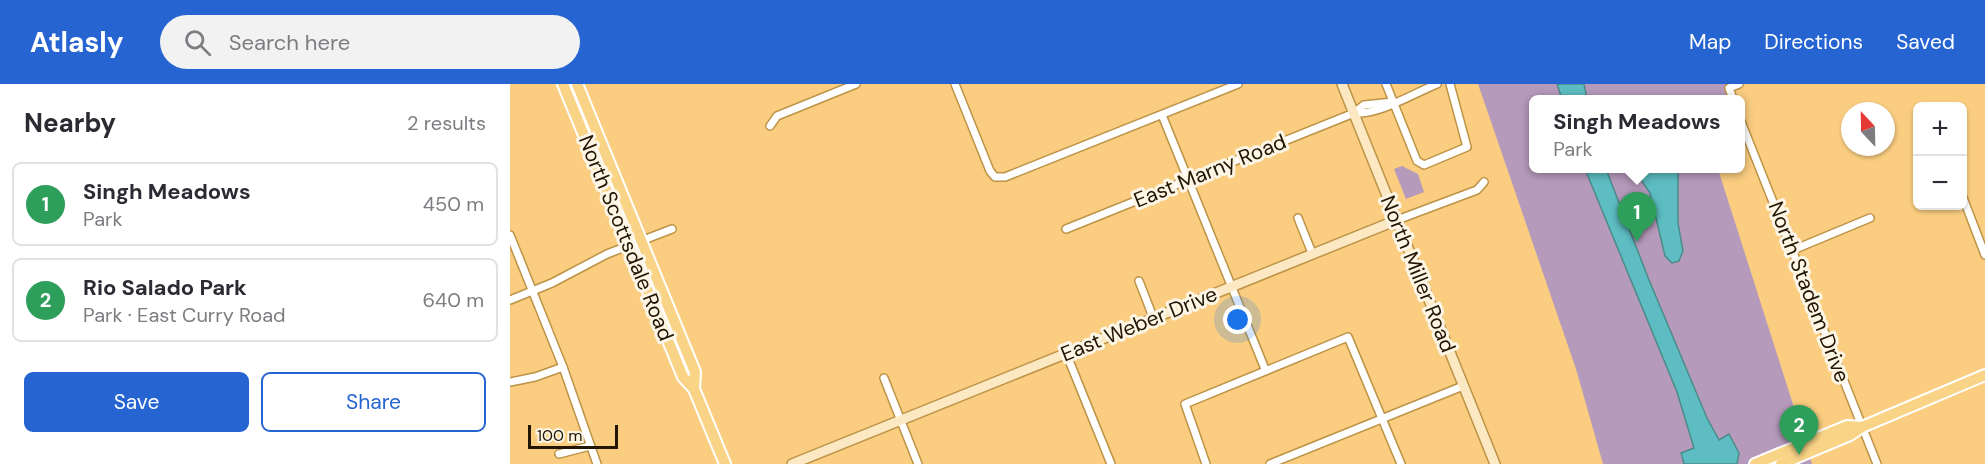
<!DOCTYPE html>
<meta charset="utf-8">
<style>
:root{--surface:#fff;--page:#f2f2f3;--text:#2b2b33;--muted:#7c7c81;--line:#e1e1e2;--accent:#2564d1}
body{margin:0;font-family:"DM Sans",sans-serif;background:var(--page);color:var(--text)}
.controls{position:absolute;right:18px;top:18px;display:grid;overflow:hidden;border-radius:9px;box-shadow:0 2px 4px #0004}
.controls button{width:54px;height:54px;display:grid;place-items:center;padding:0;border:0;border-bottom:2px solid var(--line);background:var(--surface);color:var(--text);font:30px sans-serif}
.compass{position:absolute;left:1331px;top:18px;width:54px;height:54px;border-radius:50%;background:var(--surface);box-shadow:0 2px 4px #0004;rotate:338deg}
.scale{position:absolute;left:18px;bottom:15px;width:90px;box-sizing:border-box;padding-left:6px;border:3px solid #221600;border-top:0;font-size:16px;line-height:21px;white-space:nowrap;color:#221600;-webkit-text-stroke:4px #fdf5e6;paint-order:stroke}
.you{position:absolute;left:728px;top:236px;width:21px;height:21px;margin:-15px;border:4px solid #fff;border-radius:50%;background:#1a73e8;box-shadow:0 0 0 9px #1a73e833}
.badge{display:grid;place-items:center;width:39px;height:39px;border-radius:50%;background:var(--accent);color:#fff;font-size:20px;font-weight:700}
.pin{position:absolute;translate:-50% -50px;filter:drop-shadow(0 2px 3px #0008)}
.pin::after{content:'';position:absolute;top:32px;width:21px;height:18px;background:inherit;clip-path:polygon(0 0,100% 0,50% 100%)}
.popup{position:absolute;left:1019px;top:11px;width:216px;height:78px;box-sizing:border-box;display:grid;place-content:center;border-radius:9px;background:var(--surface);filter:drop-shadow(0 2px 4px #0005);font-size:20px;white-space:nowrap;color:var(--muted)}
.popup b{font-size:22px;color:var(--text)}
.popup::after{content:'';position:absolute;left:50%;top:100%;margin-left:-12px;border:12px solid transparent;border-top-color:var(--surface)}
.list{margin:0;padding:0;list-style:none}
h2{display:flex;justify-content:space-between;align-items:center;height:78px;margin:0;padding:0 24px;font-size:26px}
h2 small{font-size:20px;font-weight:400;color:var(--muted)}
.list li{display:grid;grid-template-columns:39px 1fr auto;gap:18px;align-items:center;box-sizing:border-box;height:84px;margin:0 12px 12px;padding:0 12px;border:2px solid var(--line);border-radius:9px}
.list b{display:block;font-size:22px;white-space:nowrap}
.list p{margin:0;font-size:20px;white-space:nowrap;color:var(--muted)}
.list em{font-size:20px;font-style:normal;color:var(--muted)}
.actions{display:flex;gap:12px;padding:18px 24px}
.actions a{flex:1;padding:14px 0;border:2px solid var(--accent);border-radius:9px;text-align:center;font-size:21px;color:var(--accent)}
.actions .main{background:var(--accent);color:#fff}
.icon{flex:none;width:33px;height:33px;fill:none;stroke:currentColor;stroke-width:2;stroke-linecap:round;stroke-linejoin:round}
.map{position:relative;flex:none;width:1475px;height:380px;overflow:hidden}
header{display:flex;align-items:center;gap:36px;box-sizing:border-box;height:84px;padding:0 30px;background:var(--accent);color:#fff}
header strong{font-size:28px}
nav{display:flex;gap:33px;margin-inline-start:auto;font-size:21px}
.search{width:420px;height:54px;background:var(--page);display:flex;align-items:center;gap:15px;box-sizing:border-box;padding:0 21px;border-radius:33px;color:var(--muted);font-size:22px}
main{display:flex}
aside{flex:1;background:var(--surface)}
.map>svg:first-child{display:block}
.green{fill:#b69abc}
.water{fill:#5dbdc2;stroke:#4b8b88;stroke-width:1.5}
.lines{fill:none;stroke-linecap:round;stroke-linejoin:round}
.street-casing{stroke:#bd9346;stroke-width:10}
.secondary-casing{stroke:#bd9346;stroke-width:12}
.primary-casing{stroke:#fff;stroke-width:14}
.street{stroke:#fff;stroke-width:7}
.secondary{stroke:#fce9c3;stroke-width:9}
.primary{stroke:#fad486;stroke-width:10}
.labels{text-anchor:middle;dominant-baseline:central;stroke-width:6;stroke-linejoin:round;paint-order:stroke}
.street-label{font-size:21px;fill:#221600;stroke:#fdf5e6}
</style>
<header>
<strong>Atlasly</strong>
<div class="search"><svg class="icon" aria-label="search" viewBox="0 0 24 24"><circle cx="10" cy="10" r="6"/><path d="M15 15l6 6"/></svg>Search here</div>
<nav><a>Map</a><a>Directions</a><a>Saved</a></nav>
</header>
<main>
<aside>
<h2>Nearby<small>2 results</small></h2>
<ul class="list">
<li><span class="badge" style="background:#2e9e5b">1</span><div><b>Singh Meadows</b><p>Park</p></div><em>450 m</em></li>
<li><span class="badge" style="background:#2e9e5b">2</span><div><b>Rio Salado Park</b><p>Park · East Curry Road</p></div><em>640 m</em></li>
</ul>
<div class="actions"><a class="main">Save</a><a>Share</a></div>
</aside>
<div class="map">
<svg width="1475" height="380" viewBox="0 0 1475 380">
<rect width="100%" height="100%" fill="#facd80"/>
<g class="green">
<polygon points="968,0 1217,0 1220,10 1211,15 1024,15 1024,84 1208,85 1302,380 1093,380 1066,285"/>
<polygon points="892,82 908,90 914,108 896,115 884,85"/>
</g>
<g class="water">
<polygon points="1047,0 1074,0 1077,15 1052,15"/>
<polygon points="1075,85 1096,85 1139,196 1197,334 1209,356 1219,350 1229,369 1227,380 1174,380 1171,369 1184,364 1167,308"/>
<polygon points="1126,85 1168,85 1168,139 1173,167 1169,177 1162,179 1155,172 1140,109 1127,90"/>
</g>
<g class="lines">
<defs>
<g id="street">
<polyline points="445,0 480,87 485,93 495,93 728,0"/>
<polyline points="876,0 907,77 914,81 957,63 940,0"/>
<polyline points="1223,15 1219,4 1229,0"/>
<path d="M844 29C869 31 902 10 927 0"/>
<polyline points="652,31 755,285"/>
<polyline points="1230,35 1367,380"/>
<polyline points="260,42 267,32 346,0"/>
<polyline points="1452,111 1475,171"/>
<polyline points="788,134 802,169"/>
<polyline points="887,136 967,106 974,98"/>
<polyline points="556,145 844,29 854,21 883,18"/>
<polyline points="0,151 53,283 87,380"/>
<polyline points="1283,166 1360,134"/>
<polyline points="629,197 643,233"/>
<polyline points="0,216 42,199 97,170 162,145"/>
<polyline points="556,269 601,380"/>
<polyline points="374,294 408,380"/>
<polyline points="0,298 25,293 53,283"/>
<polyline points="49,370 80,362"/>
<polyline points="696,380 675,320 838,253 891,380"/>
<polyline points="760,380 953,302"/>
</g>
<g id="secondary">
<polyline points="832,0 985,380"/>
<polyline points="282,380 887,136"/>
</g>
<g id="primary">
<polyline points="53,0 173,293 184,305 215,380"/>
<polyline points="67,0 185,288 184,305"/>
<polyline points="1245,380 1337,342 1352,343"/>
<polyline points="1271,380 1340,351 1352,343 1475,291"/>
</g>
</defs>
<use href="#street" class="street-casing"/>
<use href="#secondary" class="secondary-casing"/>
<use href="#primary" class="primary-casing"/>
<use href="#street" class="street"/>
<use href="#secondary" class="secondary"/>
<use href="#primary" class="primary"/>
</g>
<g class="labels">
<g class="street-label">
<text transform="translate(700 87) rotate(-22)">East Marny Road</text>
<text transform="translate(116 154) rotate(68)">North Scottsdale Road</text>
<text transform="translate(908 190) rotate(68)">North Miller Road</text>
<text transform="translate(1299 208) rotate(69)">North Stadem Drive</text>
<text transform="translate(629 240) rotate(-22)">East Weber Drive</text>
</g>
</g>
</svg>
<div class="controls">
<button>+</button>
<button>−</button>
</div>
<svg class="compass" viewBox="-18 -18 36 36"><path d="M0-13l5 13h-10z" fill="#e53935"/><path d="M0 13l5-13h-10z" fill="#7c7c81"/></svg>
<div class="scale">100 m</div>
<div class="you"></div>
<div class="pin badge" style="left:1127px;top:158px;background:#2e9e5b">1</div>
<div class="popup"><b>Singh Meadows</b>Park</div>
<div class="pin badge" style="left:1289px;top:371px;background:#2e9e5b">2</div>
</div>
</main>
